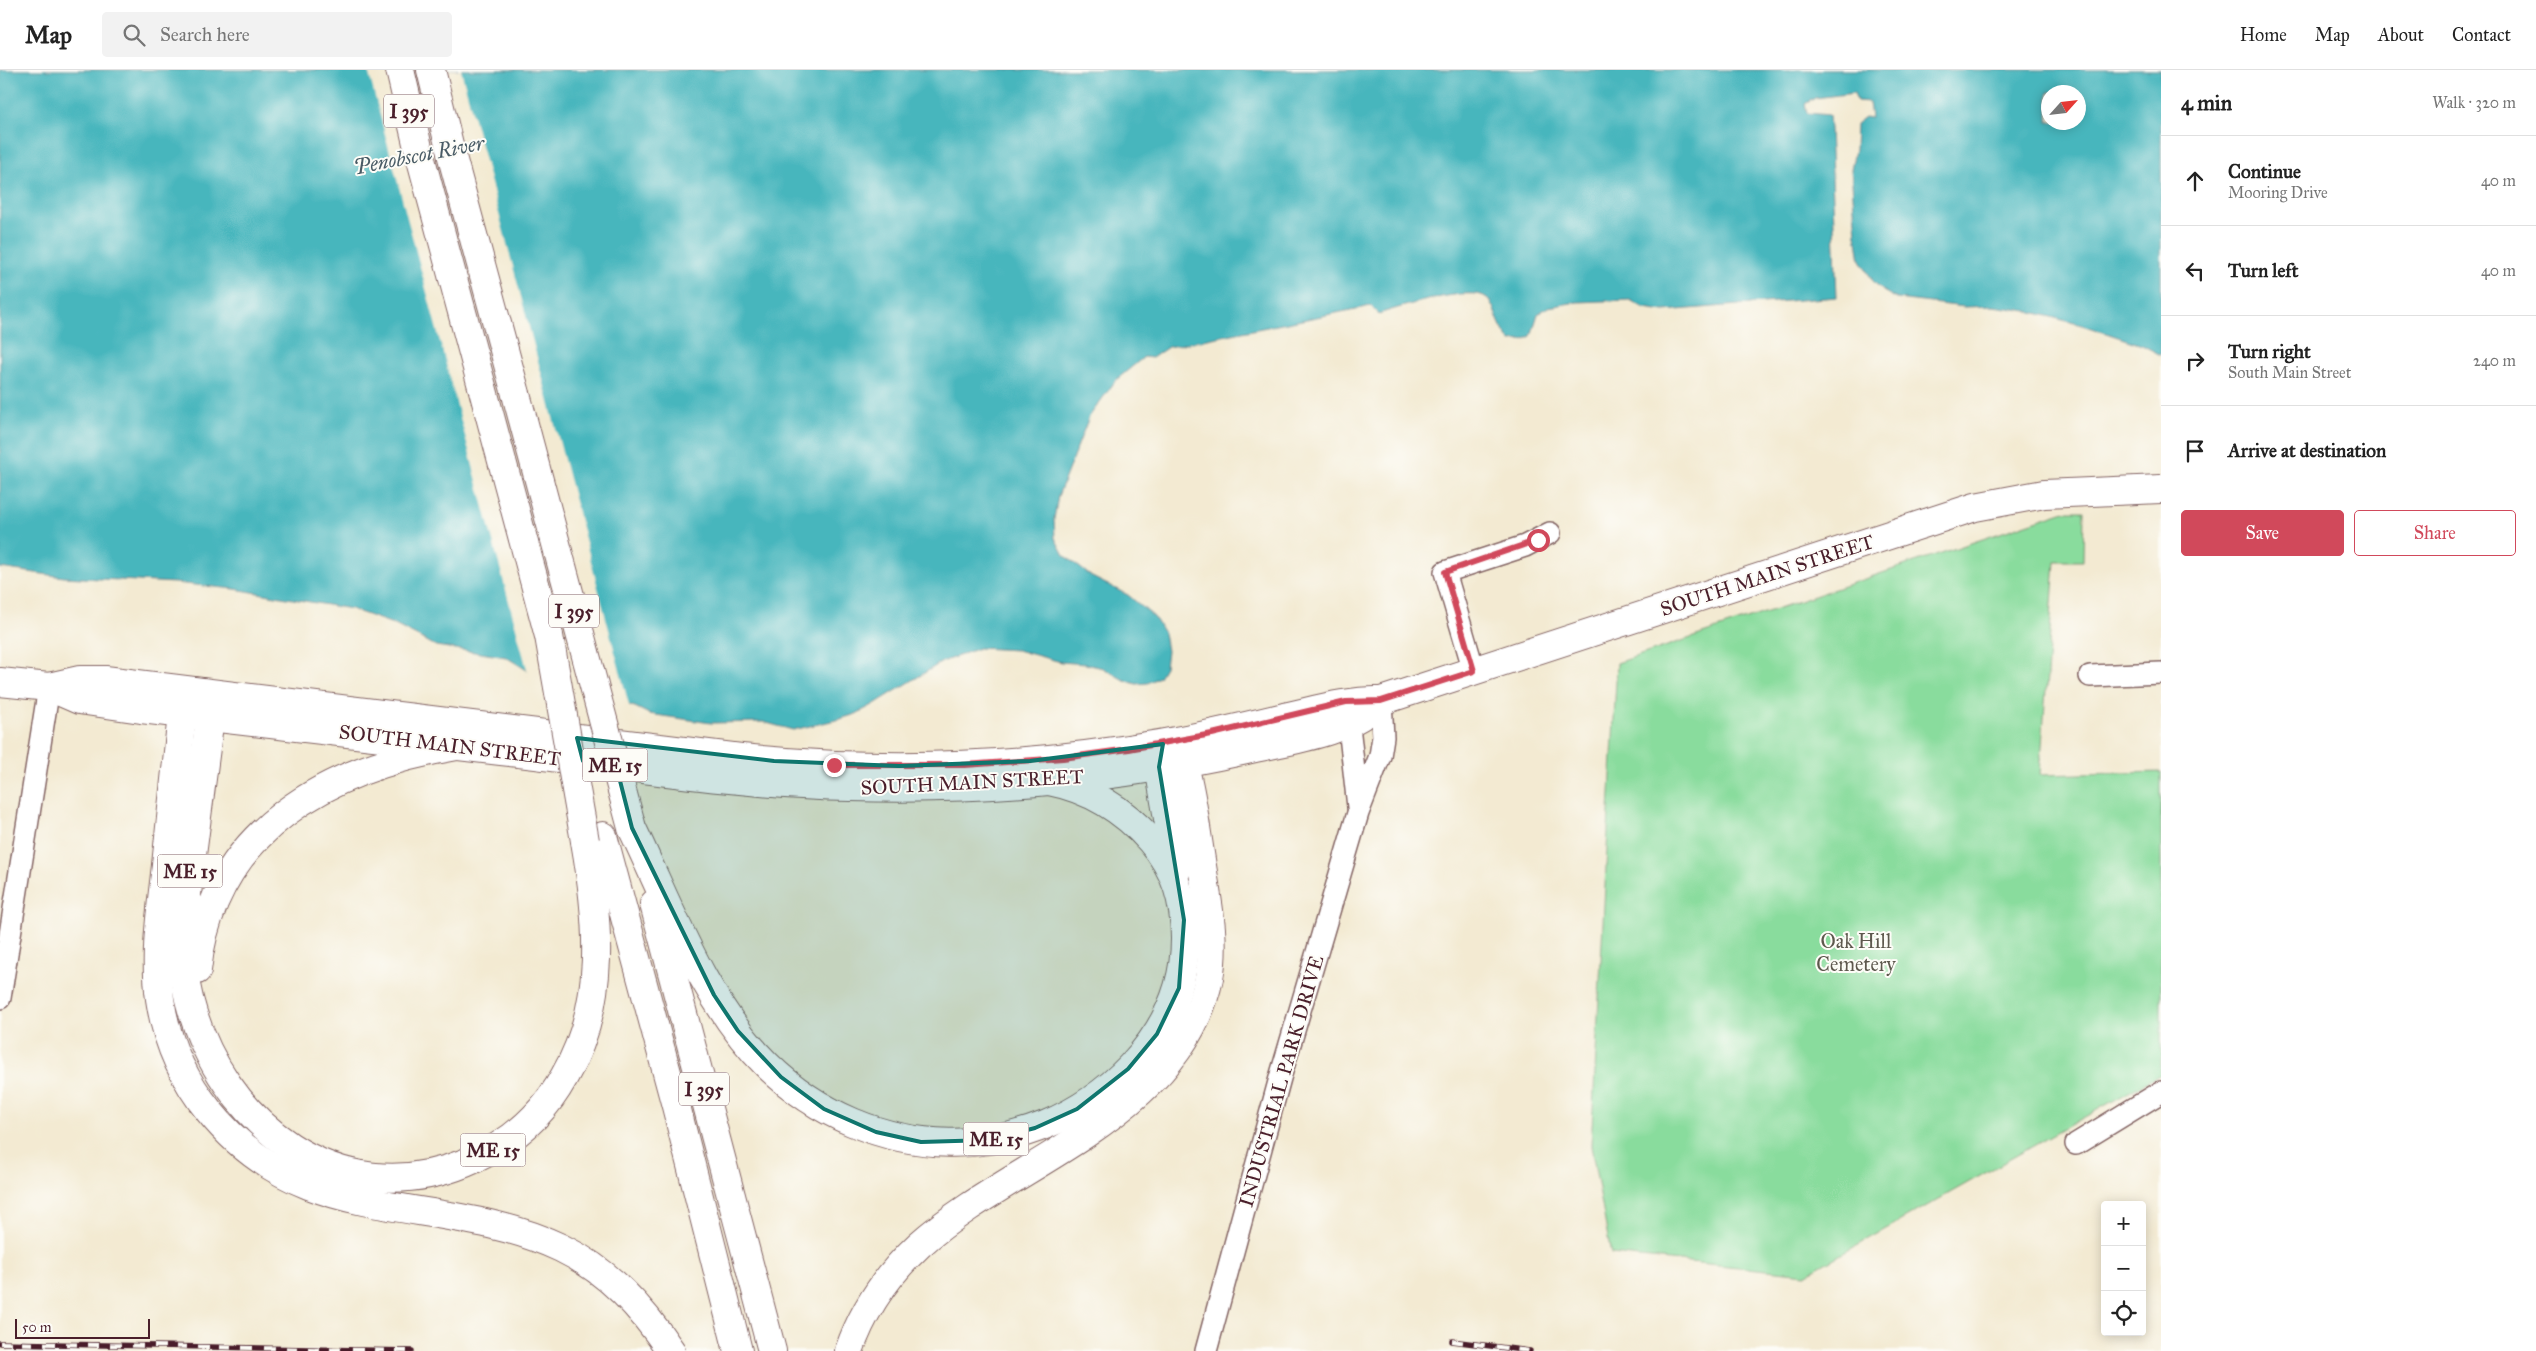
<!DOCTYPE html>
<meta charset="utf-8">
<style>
:root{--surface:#fff;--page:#f2f2f2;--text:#222;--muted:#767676;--line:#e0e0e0;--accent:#d1495b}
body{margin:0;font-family:"IM FELL Great Primer",serif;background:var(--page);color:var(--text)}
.controls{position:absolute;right:15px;bottom:15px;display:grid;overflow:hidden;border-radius:5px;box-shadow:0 2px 12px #0003}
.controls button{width:45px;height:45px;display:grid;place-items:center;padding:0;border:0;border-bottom:1px solid var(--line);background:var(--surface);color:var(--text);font:25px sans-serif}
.compass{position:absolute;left:2041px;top:15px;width:45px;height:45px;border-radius:50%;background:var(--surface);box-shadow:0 2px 12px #0003;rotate:63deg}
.scale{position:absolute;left:15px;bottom:12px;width:135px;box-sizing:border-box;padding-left:5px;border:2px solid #4a1f2b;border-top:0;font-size:14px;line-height:18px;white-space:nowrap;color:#4a1f2b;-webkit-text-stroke:4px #fdfcf7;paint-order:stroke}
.stop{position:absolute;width:15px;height:15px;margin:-11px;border:4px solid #d1495b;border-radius:50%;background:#fff}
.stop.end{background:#d1495b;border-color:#fff;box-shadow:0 1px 5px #0008}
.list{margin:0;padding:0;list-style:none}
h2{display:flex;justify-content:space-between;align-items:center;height:65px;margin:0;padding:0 20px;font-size:21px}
h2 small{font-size:16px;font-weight:400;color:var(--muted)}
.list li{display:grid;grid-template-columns:32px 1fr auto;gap:15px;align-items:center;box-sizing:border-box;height:90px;padding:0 20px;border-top:1px solid var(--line)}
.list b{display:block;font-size:19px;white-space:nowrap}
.list p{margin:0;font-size:16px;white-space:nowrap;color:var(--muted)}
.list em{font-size:16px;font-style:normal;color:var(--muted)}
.actions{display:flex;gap:10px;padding:15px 20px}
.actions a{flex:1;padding:11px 0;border:1px solid var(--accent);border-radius:5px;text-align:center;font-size:18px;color:var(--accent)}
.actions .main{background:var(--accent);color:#fff}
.icon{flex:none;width:28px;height:28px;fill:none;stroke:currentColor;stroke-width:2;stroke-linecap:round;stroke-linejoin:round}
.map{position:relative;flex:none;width:2161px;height:1281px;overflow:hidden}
header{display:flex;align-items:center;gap:30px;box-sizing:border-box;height:70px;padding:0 25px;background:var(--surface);border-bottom:1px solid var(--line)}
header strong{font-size:24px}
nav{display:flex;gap:28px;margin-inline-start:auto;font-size:18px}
.search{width:350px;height:45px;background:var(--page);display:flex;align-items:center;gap:12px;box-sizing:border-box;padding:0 18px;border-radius:5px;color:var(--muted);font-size:19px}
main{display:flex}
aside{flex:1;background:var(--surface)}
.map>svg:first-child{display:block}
.green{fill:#89dc9d;stroke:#6a7e64}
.water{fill:#47b6bd;stroke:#486a74;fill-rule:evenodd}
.pier{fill:#f3ead2}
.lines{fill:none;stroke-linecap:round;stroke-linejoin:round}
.minor-casing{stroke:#856665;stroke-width:24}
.major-casing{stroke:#856665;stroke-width:30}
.highway-casing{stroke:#856665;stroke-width:30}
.minor{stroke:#fff;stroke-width:21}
.major{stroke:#fff;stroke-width:28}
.highway{stroke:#fff;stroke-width:28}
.rail-casing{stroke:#4a1f2b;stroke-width:5.5}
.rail{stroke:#fdfcf7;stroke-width:4;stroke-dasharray:11;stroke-linecap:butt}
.highway-bridge-casing{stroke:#856665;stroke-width:30;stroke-linecap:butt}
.highway-bridge{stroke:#fff;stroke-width:28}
.route{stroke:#d1495b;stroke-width:6}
.marked{fill:#0f766e;fill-opacity:0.2;stroke:#0f766e;stroke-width:4;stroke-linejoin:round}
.labels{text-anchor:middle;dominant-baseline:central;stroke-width:4;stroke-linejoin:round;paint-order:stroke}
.shield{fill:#fdfcf7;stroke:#806168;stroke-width:1}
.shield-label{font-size:19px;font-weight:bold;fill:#4a1f2b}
.street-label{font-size:20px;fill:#4a1f2b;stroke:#fdfcf7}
.park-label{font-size:20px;fill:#5d584d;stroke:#fdfcf7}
.water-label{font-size:21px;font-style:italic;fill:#495b65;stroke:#fdfcf7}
</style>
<header>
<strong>Map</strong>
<div class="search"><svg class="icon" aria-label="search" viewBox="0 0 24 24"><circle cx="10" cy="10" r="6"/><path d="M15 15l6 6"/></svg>Search here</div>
<nav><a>Home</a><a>Map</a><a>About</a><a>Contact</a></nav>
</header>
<main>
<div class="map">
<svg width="2161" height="1281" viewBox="0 0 2161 1281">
<rect width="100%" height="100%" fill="#fdfcf7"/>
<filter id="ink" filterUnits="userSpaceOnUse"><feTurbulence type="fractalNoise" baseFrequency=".02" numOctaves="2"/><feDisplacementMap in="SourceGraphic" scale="10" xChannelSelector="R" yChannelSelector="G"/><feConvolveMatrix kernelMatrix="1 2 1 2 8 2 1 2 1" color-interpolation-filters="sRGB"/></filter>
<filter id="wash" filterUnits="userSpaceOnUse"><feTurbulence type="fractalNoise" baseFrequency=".0096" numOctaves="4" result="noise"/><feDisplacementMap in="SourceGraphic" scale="20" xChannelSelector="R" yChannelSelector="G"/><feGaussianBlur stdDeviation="1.12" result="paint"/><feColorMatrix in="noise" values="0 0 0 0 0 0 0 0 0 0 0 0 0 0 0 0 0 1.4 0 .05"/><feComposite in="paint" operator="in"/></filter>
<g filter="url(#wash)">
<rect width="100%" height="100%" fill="#f3ead2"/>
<polygon class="green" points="2065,441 2084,441 2083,491 2055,491 2040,705 2161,702 2161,1004 1806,1204 1611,1184 1591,1076 1617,593"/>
<path class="water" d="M0 0H2161V285L2142 275 2082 255 2028 241 1993 236 1965 237 1897 229 1883 221 1873 211 1860 190 1856 165 1851 99 1855 80 1856 54 1865 47 1871 48 1869 32 1857 31 1854 23 1815 28 1805 34 1807 43 1829 45 1830 58 1837 227 1664 241 1644 238 1630 230 1577 232 1548 237 1538 244 1531 266 1523 270 1511 271C1497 257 1495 234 1487 228 1471 214 1398 238 1378 244L1371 236 1168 277 1152 288 1144 287 1116 310 1089 347 1058 426 1054 449 1055 468 1064 485 1092 507 1128 525 1154 547 1164 563 1167 581 1165 597 1159 607 1148 613 1136 614 1122 609 1103 598 1086 594 1061 592 1017 580 979 578 942 592 873 635 856 644 840 649 793 660 763 652 711 653 649 644 635 637 574 621 530 602 506 587 436 576 393 554 351 539 235 519 175 513 64 507 0 498ZM2048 22H2078V52H2048Z"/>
<polygon class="pier" points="368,0 461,0 630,639 573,623 528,603"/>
</g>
<g filter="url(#ink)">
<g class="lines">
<defs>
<g id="minor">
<polyline points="1474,601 1445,502 1525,476 1550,463"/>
<polyline points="2090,606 2161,603"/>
<polyline points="1347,638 1358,737"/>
<polyline points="0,928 49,617"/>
<polyline points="2076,1074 2161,1022"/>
<polyline points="1206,1281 1280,1008 1358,743 1380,686 1383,667 1381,631"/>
</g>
<g id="major">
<path d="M0 612 49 617 79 630 141 639C272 654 404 670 536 685 640 698 745 715 851 717 984 721 1116 709 1246 680 1290 670 1347 664 1381 631"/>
<path d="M49 617 80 610H105L741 688C880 702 1021 698 1159 674 1201 667 1243 657 1284 647 1316 640 1348 630 1381 631L1975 437 2044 424 2161 419"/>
</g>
<g id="highway">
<polyline points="400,0 419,82 549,566"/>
<polyline points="431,0 452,87 516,324"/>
<path d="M192 622 186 631 182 644C177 694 171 745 166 795 161 840 154 884 160 929 166 970 183 1009 209 1041 307 1163 437 1120 561 1178 609 1201 642 1238 671 1281"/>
<path d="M205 623 210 647C204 693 198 739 192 785 186 832 177 882 189 929 220 1052 337 1145 465 1093 507 1076 542 1047 564 1007 607 934 599 850 585 771"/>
<polyline points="1163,674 1159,697 1177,800"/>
<path d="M632 758C670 837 704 933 767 995 869 1095 1030 1102 1131 996 1165 960 1185 919 1185 869 1185 832 1176 800 1151 771 1124 740 1090 719 1049 711"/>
<polyline points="603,766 676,1036 738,1281"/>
<polyline points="654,834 772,1281"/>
<path d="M197 900C212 759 330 697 457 676"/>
<path d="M849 1281C863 1240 888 1204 919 1175 1012 1091 1180 1047 1209 908 1216 871 1208 833 1202 796 1197 768 1189 692 1174 672"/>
</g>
</defs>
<use href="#minor" class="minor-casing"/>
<use href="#major" class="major-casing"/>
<use href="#highway" class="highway-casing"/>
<use href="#minor" class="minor"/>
<use href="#major" class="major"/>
<use href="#highway" class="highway"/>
<defs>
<g id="rail">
<polyline points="1452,1271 1530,1281"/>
<polyline points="0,1273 412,1281"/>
</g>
</defs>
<use href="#rail" class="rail-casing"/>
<use href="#rail" class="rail"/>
<defs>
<g id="highway-bridge">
<polyline points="516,324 632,758"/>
<polyline points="549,566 585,771"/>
</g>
</defs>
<use href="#highway-bridge" class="highway-bridge-casing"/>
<use href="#highway-bridge" class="highway-bridge"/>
</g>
</g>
<g class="lines" filter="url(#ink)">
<polyline class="route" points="834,695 965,695 1063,688 1129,679 1212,664 1346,632 1381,631 1474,601 1445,502 1538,470"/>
</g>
<path class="marked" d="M577 668 774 691 899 696 1030 691 1163 674 1159 697 1184 850 1179 918 1157 964 1128 999 1077 1039 1035 1058 989 1070 921 1072 876 1062 824 1039 781 1007 738 961 714 925 632 758 616 695 583 691Z"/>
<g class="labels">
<g class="shield">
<rect x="384" y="24.5" width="50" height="33" rx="4"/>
<rect x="549" y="524.5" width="50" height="33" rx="4"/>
<rect x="582.5" y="678.5" width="65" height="33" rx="4"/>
<rect x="157.5" y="784.5" width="65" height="33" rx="4"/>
<rect x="679" y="1002.5" width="50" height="33" rx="4"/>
<rect x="963.5" y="1052.5" width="65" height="33" rx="4"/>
<rect x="460.5" y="1063.5" width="65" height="33" rx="4"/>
</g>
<g class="shield-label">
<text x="409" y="41">I 395</text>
<text x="574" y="541">I 395</text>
<text x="615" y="695">ME 15</text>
<text x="190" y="801">ME 15</text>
<text x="704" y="1019">I 395</text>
<text x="996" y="1069">ME 15</text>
<text x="493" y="1080">ME 15</text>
</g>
<g class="street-label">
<text transform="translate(1767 505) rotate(-18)">SOUTH MAIN STREET</text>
<text transform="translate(450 675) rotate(7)">SOUTH MAIN STREET</text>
<text transform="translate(972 712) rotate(-3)">SOUTH MAIN STREET</text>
<text transform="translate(1281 1011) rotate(-74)">INDUSTRIAL PARK DRIVE</text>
</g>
<g class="park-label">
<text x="1856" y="871">Oak Hill<tspan x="1856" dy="23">Cemetery</tspan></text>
</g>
<g class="water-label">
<text transform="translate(419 85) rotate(-11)">Penobscot River</text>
</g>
</g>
</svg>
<div class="controls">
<button>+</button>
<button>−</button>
<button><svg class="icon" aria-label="locate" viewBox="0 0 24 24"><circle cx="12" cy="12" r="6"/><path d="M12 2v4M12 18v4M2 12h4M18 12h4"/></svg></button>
</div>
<svg class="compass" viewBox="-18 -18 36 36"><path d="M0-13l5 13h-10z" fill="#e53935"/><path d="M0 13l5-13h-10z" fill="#767676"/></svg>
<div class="scale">50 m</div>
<div class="stop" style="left:1538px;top:470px"></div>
<div class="stop end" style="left:834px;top:695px"></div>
</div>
<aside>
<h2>4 min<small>Walk · 320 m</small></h2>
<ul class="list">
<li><svg class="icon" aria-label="ahead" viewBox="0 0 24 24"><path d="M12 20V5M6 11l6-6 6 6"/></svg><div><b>Continue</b><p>Mooring Drive</p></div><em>40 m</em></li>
<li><svg class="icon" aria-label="left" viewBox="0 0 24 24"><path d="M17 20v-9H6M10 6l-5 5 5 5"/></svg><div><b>Turn left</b></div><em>40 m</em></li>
<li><svg class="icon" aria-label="right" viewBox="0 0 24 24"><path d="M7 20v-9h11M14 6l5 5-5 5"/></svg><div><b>Turn right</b><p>South Main Street</p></div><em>240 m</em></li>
<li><svg class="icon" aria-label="arrive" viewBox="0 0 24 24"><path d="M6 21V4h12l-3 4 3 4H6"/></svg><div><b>Arrive at destination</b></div></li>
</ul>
<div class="actions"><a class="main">Save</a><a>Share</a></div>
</aside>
</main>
